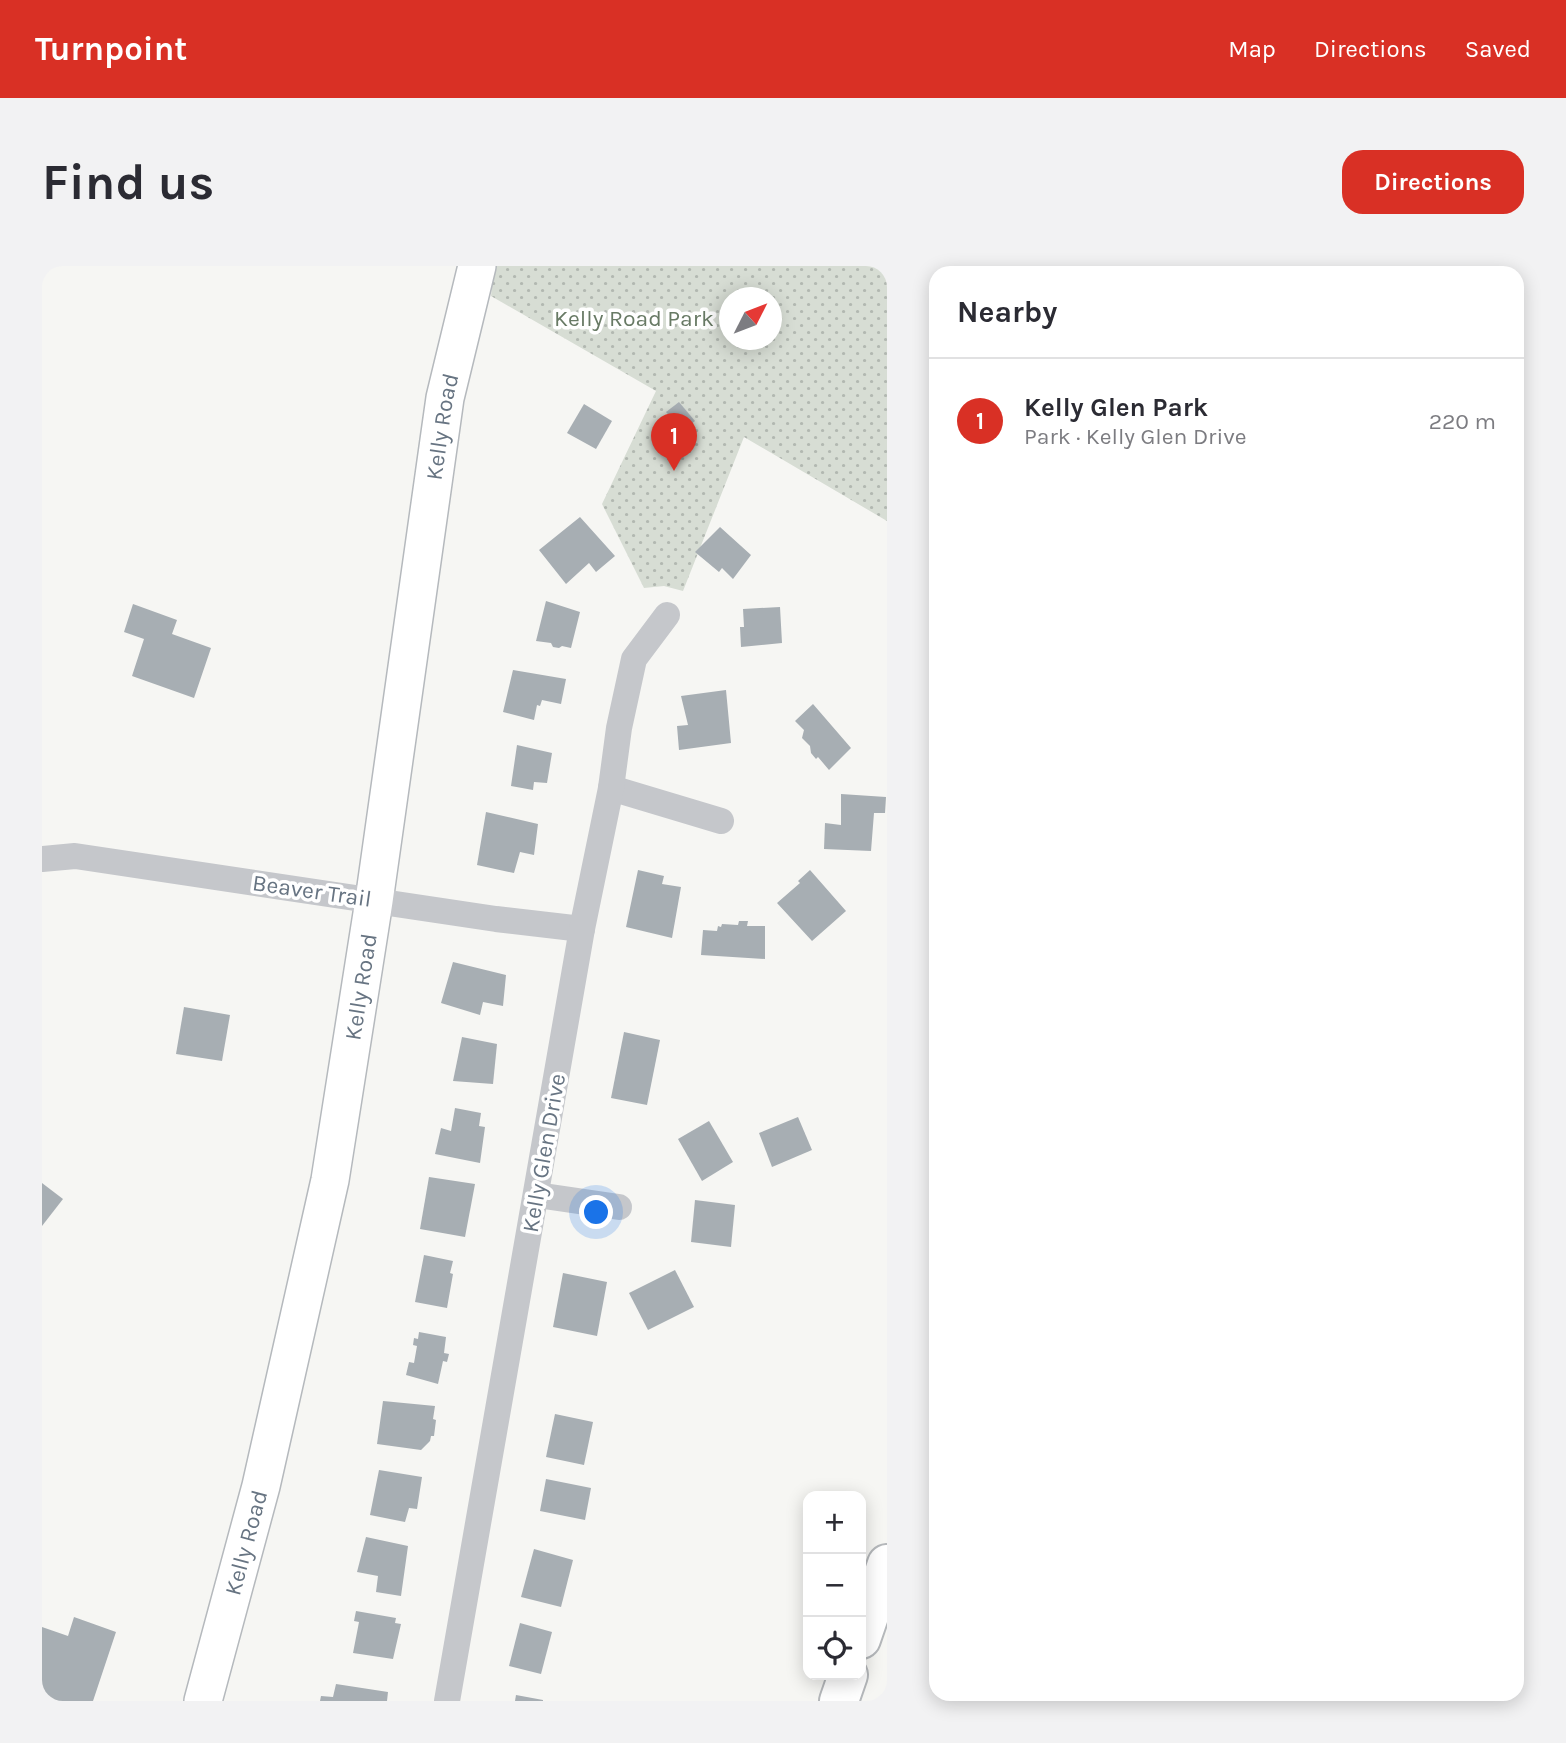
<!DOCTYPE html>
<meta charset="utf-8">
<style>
:root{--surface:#fff;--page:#f2f2f3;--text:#2b2b33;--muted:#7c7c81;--line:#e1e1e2;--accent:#d93025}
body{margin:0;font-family:Karla,sans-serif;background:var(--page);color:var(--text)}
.controls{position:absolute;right:21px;bottom:21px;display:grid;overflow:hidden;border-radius:14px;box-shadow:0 4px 18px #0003}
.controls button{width:63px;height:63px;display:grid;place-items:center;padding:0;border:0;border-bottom:2px solid var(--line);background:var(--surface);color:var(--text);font:35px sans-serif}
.compass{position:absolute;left:677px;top:21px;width:63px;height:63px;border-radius:50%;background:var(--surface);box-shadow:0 4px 18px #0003;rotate:48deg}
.you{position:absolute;left:555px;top:947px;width:24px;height:24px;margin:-18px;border:5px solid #fff;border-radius:50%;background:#1a73e8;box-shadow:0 0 0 10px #1a73e833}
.badge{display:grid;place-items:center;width:46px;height:46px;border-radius:50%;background:var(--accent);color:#fff;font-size:23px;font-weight:700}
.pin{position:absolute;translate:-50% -58px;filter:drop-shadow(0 2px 4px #0008)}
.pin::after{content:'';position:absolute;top:37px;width:24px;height:21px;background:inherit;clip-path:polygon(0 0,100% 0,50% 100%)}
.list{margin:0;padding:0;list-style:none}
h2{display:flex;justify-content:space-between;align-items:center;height:91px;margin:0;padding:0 28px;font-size:30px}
h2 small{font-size:23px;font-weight:400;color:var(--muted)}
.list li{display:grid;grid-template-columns:46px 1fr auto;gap:21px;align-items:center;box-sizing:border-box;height:126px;padding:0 28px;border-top:2px solid var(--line)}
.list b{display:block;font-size:26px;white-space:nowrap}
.list p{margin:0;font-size:23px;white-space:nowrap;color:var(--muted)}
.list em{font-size:23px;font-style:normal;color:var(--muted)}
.icon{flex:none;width:38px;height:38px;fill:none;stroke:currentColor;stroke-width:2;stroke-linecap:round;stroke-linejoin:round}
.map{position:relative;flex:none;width:845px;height:1435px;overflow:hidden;border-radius:21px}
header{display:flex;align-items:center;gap:42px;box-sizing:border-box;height:98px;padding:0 35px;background:var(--accent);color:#fff}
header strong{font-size:33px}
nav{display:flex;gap:38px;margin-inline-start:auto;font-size:24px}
.intro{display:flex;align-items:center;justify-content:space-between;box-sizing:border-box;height:168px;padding:0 42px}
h1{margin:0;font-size:49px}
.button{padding:18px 32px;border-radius:21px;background:var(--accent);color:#fff;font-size:24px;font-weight:700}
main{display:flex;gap:42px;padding:0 42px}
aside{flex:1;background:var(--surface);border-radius:21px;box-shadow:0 4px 18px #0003}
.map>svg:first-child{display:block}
.park{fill:url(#park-dots);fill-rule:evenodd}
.building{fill:#a7aeb3}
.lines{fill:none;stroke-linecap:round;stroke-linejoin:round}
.secondary-casing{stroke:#b5b9bd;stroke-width:40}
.highway-casing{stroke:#b5b8bb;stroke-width:42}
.street{stroke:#c5c7cb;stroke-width:26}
.secondary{stroke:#fff;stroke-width:37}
.highway{stroke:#fff;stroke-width:38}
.labels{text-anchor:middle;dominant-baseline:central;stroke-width:7;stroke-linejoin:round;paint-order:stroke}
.park-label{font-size:23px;fill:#687a65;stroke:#fff}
.street-label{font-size:23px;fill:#677482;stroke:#fff}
</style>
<header>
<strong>Turnpoint</strong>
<nav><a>Map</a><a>Directions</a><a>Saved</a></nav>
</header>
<div class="intro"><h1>Find us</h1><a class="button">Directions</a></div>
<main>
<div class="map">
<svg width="845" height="1435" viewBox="0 0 845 1435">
<defs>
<pattern id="park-dots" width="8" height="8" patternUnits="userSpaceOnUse" patternTransform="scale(1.75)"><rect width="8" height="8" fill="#d7ddd4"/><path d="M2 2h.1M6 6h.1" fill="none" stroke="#b2b8b1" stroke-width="1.8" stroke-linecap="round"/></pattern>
</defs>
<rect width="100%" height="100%" fill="#f6f6f3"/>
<path class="park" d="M452 0H845V255L702 171 641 325 622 320 602 322 560 238 614 125 449 30ZM688 32H730V74H688Z"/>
<g class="building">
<polygon points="637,136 653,155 640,165 624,146"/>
<polygon points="542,138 570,155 554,183 525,167"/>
<polygon points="538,251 573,290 554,306 547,297 524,318 497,284"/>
<polygon points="678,261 709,289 691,313 680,302 677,306 653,286"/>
<polygon points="504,335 538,346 529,382 520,380 517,382 511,381 509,377 494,375"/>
<polygon points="91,338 135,354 130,368 169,382 152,432 90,410 102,373 82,366"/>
<polygon points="738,341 740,377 699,381 698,361 702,361 701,343"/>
<polygon points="471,404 524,413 519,438 500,434 498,440 495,439 492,454 461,446"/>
<polygon points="684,424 689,477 637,484 635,460 646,459 639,430"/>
<polygon points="771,438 809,482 787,504 776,491 774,493 769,487 768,480 760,472 762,464 753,455"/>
<polygon points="475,479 510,487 505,517 492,516 491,524 469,520"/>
<polygon points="799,528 844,531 843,547 832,547 829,585 782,583 783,557 799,559"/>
<polygon points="444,546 496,558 492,589 478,586 472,607 435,599"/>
<polygon points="596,604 622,610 620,618 639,621 630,672 584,661"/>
<polygon points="768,604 804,645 770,675 735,637 758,617 756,615"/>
<polygon points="697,655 706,655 705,660 723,660 723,693 659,689 661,664 675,665 676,660 679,661 680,658 696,659"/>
<polygon points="411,696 464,709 461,740 441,736 438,749 399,737"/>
<polygon points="142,741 188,749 180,795 134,788"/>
<polygon points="582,766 618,774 605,839 569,832"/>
<polygon points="420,771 455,778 451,818 411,815"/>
<polygon points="413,842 439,847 437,860 443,861 438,897 393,888 399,862 409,865"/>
<polygon points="756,851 770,884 730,901 717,867"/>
<polygon points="667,855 691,896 660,915 636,873"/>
<polygon points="387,911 433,918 423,971 378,963"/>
<polygon points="0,917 21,933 0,960"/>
<polygon points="653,934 693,939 689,981 649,976"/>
<polygon points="382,989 411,995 408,1007 411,1008 405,1042 373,1036"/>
<polygon points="633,1004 652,1041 606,1064 587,1027"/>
<polygon points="521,1007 565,1016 555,1070 511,1061"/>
<polygon points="377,1066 404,1071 402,1087 407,1088 405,1096 401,1095 396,1118 364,1109 367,1096 372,1097 375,1080 371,1079 372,1072 376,1073"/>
<polygon points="341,1135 393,1140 391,1153 394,1154 392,1170 389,1170 388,1175 379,1184 335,1178"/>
<polygon points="513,1148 551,1156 542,1199 504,1191"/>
<polygon points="337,1204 380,1211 375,1243 367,1242 363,1256 328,1249"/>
<polygon points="504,1213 549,1222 543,1254 498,1245"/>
<polygon points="324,1271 366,1280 359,1330 334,1326 336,1310 315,1306"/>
<polygon points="492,1283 531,1294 519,1341 479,1331"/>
<polygon points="314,1345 354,1352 353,1357 359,1358 351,1393 311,1387 317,1356 312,1355"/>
<polygon points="32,1351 74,1366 51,1435 0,1435 0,1361 26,1370"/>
<polygon points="478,1357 510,1366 499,1408 467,1400"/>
<polygon points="294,1418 346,1426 345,1435 278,1435 279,1430 291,1431"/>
<polygon points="474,1429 501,1434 501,1435 473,1435"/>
</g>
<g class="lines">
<defs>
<g id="secondary">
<path id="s1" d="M161 1435 219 1220 288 914 332 635 403 132 435 0"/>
</g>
<g id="highway">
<polyline points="819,1373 845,1298"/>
<polyline points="797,1435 806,1409"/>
</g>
</defs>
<use href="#secondary" class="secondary-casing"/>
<use href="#highway" class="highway-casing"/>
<g class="street">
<polyline points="569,522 679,555"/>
<polyline points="0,593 33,590 454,653 540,663"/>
<polyline points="495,929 577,941"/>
<polyline points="405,1435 540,663 569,522 577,462 592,393 625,349"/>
</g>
<use href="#secondary" class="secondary"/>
<use href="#highway" class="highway"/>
</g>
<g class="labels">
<g class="park-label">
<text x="592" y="52">Kelly Road Park</text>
</g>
<g class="street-label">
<text stroke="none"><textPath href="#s1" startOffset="1298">Kelly Road</textPath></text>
<text transform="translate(270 625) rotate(8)">Beaver Trail</text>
<text stroke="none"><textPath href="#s1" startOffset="732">Kelly Road</textPath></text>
<text transform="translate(502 887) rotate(-80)">Kelly Glen Drive</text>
<text stroke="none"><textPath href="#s1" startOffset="164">Kelly Road</textPath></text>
</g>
</g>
</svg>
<div class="controls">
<button>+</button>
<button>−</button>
<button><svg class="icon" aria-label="locate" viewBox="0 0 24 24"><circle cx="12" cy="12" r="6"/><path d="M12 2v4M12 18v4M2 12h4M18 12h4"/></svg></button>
</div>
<svg class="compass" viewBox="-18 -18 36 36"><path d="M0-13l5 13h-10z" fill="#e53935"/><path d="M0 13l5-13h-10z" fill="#7c7c81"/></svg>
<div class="you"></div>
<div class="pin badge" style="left:632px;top:205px">1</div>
</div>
<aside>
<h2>Nearby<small></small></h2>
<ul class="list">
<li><span class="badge">1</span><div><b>Kelly Glen Park</b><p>Park · Kelly Glen Drive</p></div><em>220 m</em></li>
</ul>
</aside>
</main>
